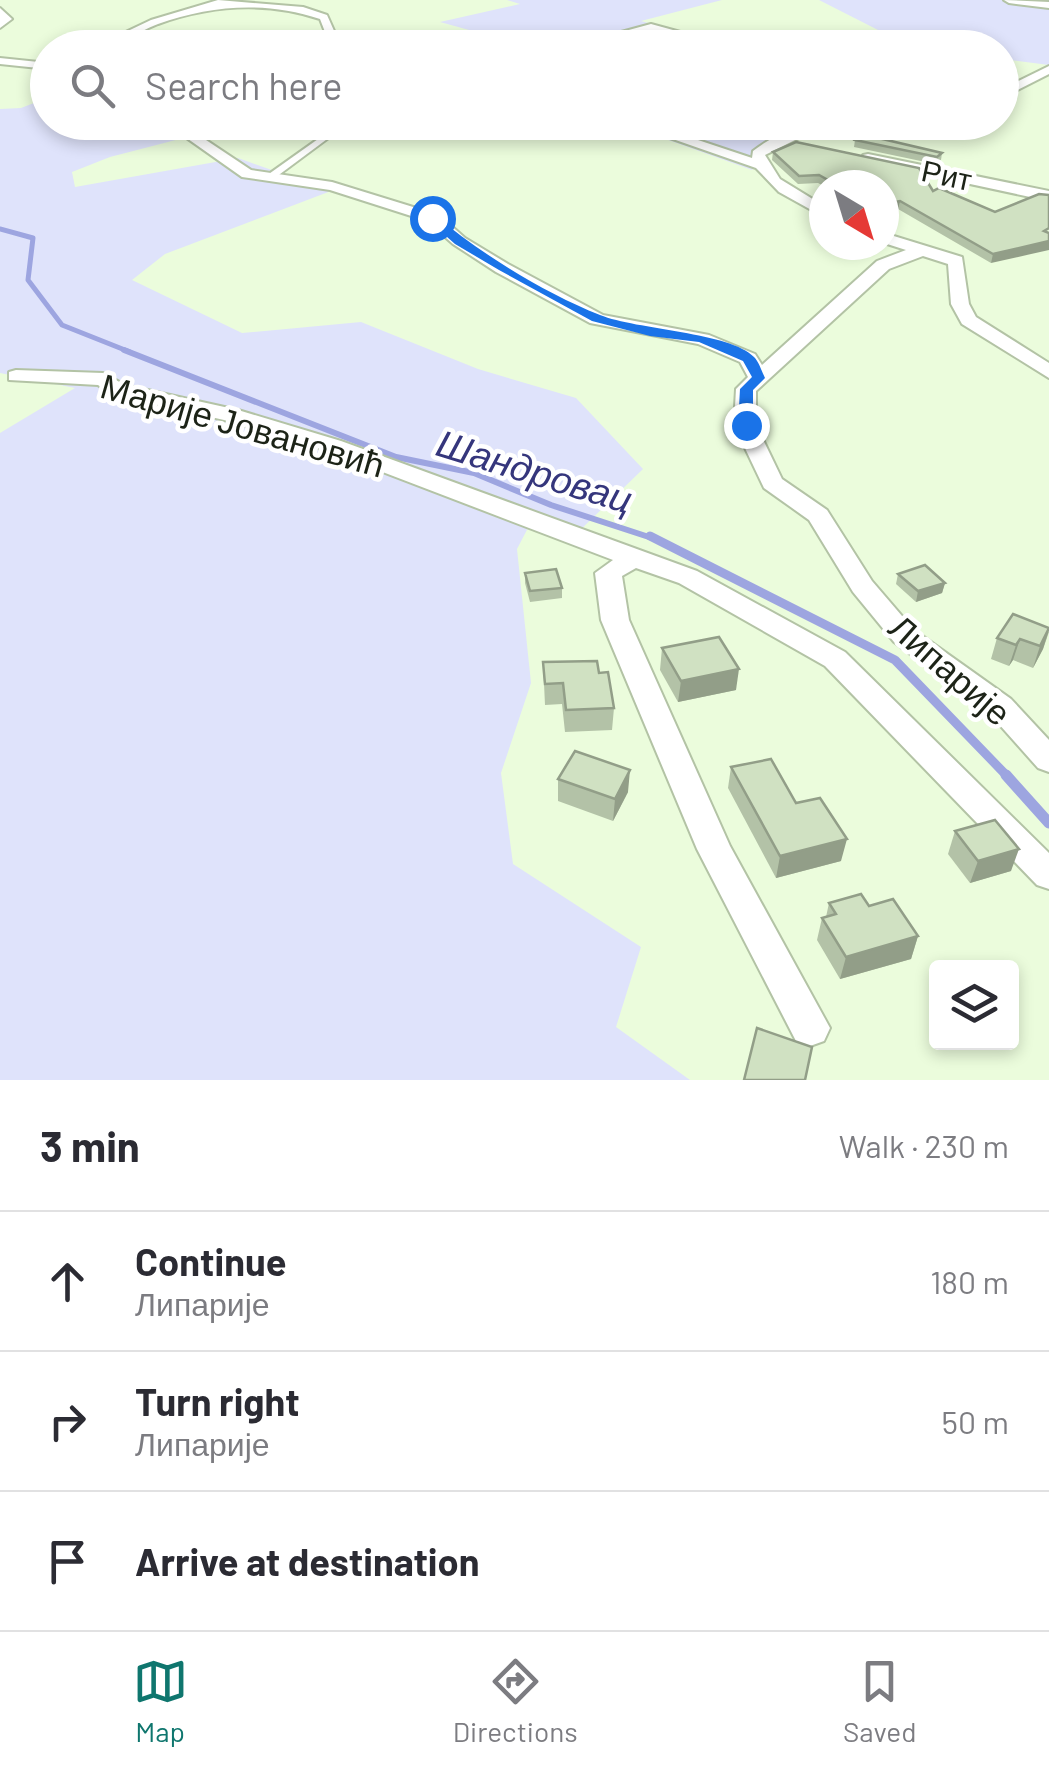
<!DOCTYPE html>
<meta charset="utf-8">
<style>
:root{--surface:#fff;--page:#f2f2f3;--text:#2b2b33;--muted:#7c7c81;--line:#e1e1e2;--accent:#0f766e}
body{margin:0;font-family:Barlow,sans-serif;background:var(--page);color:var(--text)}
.controls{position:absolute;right:30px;bottom:30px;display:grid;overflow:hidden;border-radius:10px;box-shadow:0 5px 15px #0003}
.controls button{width:90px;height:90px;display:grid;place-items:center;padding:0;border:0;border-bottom:2px solid var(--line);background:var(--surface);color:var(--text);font:50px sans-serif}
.compass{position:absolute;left:809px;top:170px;width:90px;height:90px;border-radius:50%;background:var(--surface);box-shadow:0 5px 15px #0003;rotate:142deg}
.stop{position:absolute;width:30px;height:30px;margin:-22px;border:8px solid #1a73e8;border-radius:50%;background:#fff}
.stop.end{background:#1a73e8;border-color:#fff;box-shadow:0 2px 10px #0008}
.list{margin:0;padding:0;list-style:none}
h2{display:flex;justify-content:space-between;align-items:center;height:130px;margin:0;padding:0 40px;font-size:42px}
h2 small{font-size:32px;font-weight:400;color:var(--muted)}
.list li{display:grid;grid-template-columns:65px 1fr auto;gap:30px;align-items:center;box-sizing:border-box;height:140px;padding:0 40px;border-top:2px solid var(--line)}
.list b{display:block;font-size:38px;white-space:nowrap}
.list p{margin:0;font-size:32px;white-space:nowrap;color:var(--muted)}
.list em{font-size:32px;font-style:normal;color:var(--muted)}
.icon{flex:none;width:55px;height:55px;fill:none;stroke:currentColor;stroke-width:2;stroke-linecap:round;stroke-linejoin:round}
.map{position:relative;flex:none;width:1049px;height:1080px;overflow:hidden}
.search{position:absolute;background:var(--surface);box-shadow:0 5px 15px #0003;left:30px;right:30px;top:30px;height:110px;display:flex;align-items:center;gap:25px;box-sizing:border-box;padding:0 35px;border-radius:55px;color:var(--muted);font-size:38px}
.sheet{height:550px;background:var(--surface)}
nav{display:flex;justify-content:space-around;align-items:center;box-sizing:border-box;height:140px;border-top:2px solid var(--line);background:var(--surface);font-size:28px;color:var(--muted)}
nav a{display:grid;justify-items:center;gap:5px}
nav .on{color:var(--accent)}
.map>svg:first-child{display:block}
.green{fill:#dfe3fb}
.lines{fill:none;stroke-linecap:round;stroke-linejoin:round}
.stream-far3{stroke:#9da5e0;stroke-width:5}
.stream-far2{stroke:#9da5e0;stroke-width:6}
.stream-far1{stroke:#9da5e0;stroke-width:9}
.stream{stroke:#9da5e0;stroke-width:11}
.service-casing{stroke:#b3c3a5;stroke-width:4}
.minor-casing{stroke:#b3c3a5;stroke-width:4}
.service{fill:#fff;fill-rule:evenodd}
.minor{fill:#fff;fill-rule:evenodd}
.wall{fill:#b3c2a7}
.shaded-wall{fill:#929e88}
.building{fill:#d0e1c2;stroke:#929e88;stroke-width:2.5}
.route{fill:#1a73e8}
.labels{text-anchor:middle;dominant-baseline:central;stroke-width:9;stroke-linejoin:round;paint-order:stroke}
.far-street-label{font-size:30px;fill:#1c2317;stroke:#fff}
.street-label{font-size:35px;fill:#1c2317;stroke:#fff}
.water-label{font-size:38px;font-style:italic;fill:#35367c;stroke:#fff}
</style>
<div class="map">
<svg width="1049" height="1080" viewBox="0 0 1049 1080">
<rect width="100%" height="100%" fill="#ebfcdc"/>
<g class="green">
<polygon points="507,0 722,0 641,21 666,28 587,47 527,37 479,47 411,48 480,33 440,22 520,4"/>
<polygon points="819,0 1049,0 1049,65 1002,59 1002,48 819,48 882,32"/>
<polygon points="47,98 48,122 177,123 195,135 110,157 72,172 75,187 238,158 331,191 165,254 132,280 242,333 361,322 478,369 576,398 643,469 572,538 529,526 517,549 531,683 501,773 513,864 641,947 616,1027 690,1080 0,1080 0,433 75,388 0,373 0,109 21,108"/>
<polygon points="621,123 743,123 790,135 780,139 752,170"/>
</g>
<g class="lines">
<polyline class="stream-far3" points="0,229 33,238 28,280 62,325 130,352"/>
<polyline class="stream-far2" points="124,350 396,457 474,473 551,505 655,539"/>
<polyline class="stream-far1" points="650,536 895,660 1008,777"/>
<polyline class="stream" points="1006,775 1049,823"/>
<defs>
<polygon id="service" points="342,122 350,122 272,180 266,180 266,176"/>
<g id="minor">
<path d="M218 0 303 7 327 15 335 33 365 48H350L327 37 320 19C266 1 211 5 158 24 135 33 117 48 92 48L151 20Z"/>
<polygon points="1004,0 1049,2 1049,8 1009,3"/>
<polygon points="0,8 12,19 0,28"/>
<path d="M651 24 739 48C709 48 684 34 654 31 628 28 592 48 562 48Z"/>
<polygon points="0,58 48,63 48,69 0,64"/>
<polygon points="1049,66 1049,74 1002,98 1002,89"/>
<polygon points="164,122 179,122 251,170 332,182 439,215 465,238 508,264 603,315 709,335 755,354 762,365 877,261 906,250 884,243 884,233 962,257 969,304 976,317 1049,363 1049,378 962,324 951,304 948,264 923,256 889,269 756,391 756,425 782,479 827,510 872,581 914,630 1011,699 1049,740 1049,772 1038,768 989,713 894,642 853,592 809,520 764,488 734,425 736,389 748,377 740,362 698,344 590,323 496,272 453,244 427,221 330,190 242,177"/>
<path d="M624 122H644L752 158 753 151C770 138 799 122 820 122L809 133 765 155 780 179 824 206V217L779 192 756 168Z"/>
<polygon points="868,154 1049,191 1049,201 863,161 863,155"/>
<polygon points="16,370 103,373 125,385 238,410 341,441 697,571 845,652 1049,853 1049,889 1037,885 825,666 679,583 636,568 622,576 629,620 730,846 830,1028 824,1041 810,1046 796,1041 697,849 601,620 595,573 613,560 325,450 224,420 111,394 98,385 9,380 9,372"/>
</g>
</defs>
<use href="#service" class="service-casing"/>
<use href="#minor" class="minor-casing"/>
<use href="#service" class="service"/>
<use href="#minor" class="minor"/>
</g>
<g class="wall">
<polygon points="855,140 942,153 941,160 935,164 854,147"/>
<polygon points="773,152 933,191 995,212 1039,194 991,263 898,209 884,212 884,185 824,186 818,183 798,184 772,160"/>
<polygon points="525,573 562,588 562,598 530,602 525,583"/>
<polygon points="898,574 945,583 942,593 916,602 896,584"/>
<polygon points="1049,632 1043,649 1033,668 1013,660 1009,666 991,659 997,638"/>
<polygon points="662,648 736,690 678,702 660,670"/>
<polygon points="543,662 599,673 614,708 612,730 565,732 562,704 545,705"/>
<polygon points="731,767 796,803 841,861 776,878 728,788"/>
<polygon points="558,779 628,792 613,821 558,801"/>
<polygon points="955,831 1011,871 970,883 948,854"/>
<polygon points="829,903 869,906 918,936 911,959 840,979 817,940 822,918 826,917"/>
</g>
<g class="shaded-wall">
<polygon points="900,201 898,209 884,212 884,204"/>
<polygon points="1049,241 1049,250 991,263 993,254"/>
<polygon points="945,583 942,593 916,602 918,591"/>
<polygon points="1049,630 1043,649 1033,668 1040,646"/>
<polygon points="1020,639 1013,660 1009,666 1016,645"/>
<polygon points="739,669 736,690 678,702 681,681"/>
<polygon points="630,770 628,792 613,821 615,799"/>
<polygon points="847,839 841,861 776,878 780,856"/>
<polygon points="1019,849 1011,871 970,883 978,861"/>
<polygon points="918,936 911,959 840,979 846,957"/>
</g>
<g class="building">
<polygon points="861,134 942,153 937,157 855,140"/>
<polygon points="796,142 919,168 933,191 939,188 995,212 1039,194 1049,195 1049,228 1044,231 1049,233 1049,241 993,254 900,201 884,204 884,185 837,185 819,175 799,176 773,152"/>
<polygon points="925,565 945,583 918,591 898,574"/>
<polygon points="556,569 562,588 530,591 525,573"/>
<polygon points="1013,614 1049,628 1040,646 1020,639 1016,645 997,638"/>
<polygon points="719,637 739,669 681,681 662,648"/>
<polygon points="597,661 599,673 608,672 614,708 566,710 563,683 545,684 543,662"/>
<polygon points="575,751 630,770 615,799 558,779"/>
<polygon points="771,759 796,803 820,798 847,839 780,856 731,767"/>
<polygon points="995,820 1019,849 978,861 955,831"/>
<polygon points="861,894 869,906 893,899 918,936 846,957 822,918 836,914 829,903"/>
<polygon points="757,1028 812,1047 805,1080 744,1080"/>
</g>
<path class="route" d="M429 216H436C481 254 545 293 600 315 637 330 730 332 754 357 759 362 762 372 765 378L753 390V425L746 429 738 425 740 389 752 377 743 361 699 342 650 336 592 321 499 270 455 244 429 221Z"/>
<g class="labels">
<g class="far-street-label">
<text transform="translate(947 174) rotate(12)">Рит</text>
</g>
<g class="street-label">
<text transform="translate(243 424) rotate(16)">Марије Јовановић</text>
<text transform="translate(951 669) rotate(41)">Липарије</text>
</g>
<g class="water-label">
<text transform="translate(535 470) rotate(17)">Шандровац</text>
</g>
</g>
</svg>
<div class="controls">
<button><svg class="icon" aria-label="layers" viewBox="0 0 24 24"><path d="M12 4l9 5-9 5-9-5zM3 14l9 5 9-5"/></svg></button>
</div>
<svg class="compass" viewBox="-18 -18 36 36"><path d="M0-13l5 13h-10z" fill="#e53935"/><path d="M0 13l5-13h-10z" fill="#7c7c81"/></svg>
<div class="stop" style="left:432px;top:218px"></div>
<div class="stop end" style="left:746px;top:425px"></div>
<div class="search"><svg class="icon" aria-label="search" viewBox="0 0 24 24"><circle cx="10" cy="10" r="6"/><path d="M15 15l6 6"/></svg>Search here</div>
</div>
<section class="sheet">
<h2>3 min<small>Walk · 230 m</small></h2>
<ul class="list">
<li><svg class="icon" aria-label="ahead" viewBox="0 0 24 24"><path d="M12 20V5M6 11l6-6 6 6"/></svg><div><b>Continue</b><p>Липарије</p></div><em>180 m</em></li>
<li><svg class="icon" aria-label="right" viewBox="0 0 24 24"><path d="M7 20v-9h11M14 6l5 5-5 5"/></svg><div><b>Turn right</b><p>Липарије</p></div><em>50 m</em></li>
<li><svg class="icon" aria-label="arrive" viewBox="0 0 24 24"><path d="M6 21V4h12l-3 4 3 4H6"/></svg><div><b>Arrive at destination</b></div></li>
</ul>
</section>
<nav>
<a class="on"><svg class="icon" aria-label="map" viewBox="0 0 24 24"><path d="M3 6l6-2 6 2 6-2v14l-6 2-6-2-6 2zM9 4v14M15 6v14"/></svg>Map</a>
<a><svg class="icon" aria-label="directions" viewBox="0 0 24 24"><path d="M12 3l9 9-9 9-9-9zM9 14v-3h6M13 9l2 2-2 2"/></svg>Directions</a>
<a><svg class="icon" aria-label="saved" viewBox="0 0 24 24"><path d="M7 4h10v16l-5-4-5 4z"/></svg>Saved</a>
</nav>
